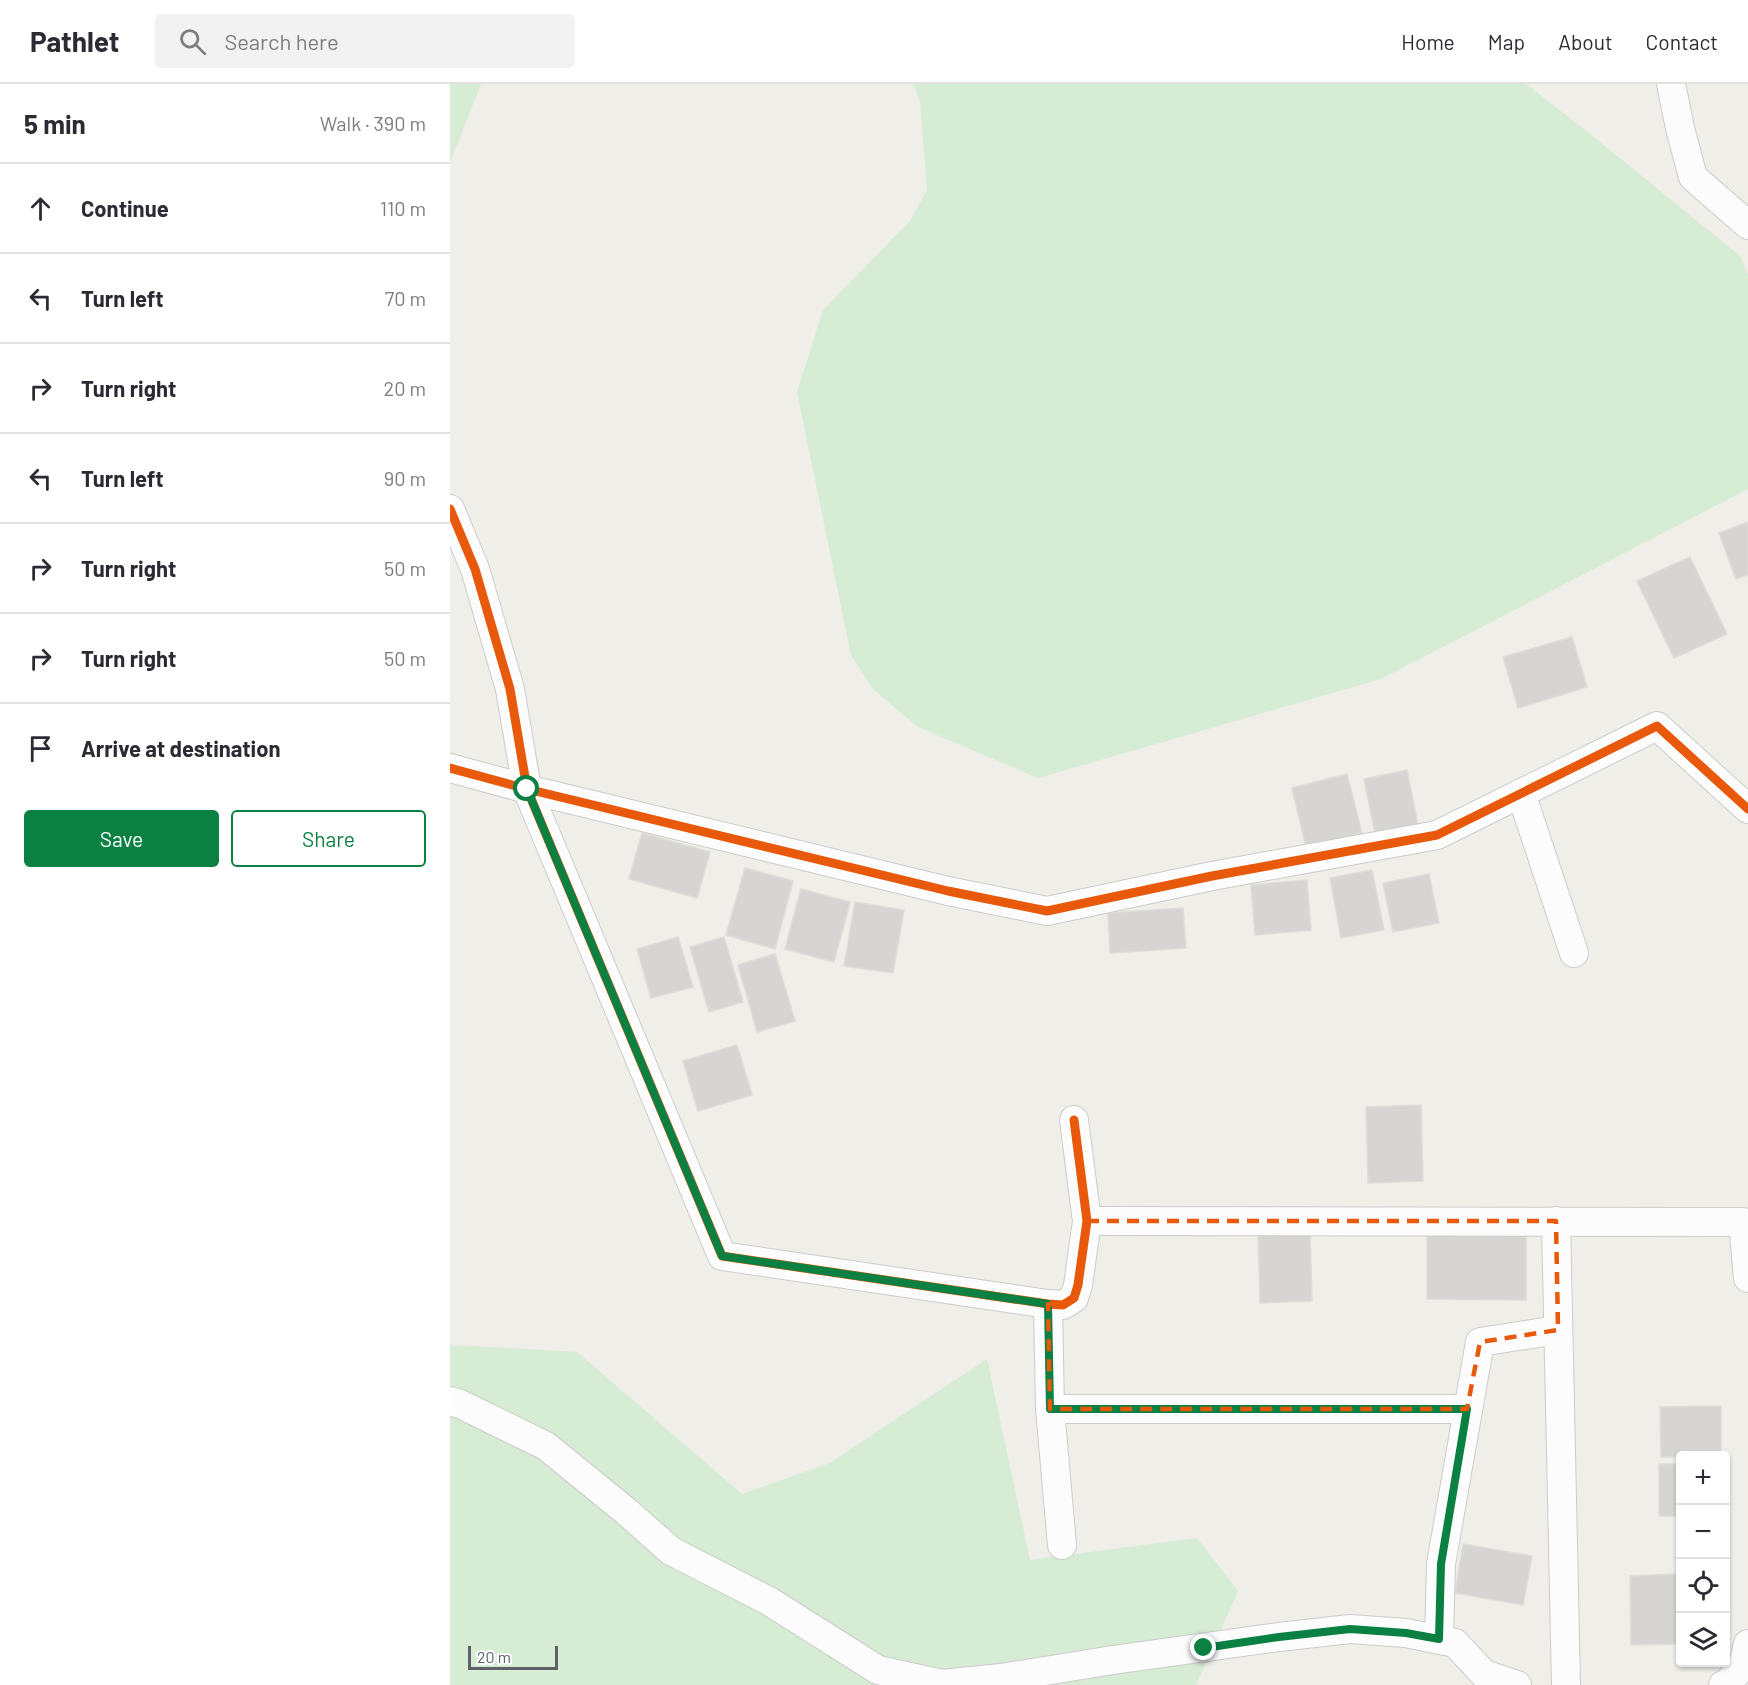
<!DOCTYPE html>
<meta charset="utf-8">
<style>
:root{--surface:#fff;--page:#f2f2f3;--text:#2b2b33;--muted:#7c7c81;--line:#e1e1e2;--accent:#0b8043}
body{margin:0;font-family:Barlow,sans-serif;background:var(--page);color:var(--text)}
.controls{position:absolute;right:18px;bottom:18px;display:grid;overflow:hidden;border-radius:6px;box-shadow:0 2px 4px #0004}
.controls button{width:54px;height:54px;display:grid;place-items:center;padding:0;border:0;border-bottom:2px solid var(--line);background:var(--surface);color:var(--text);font:30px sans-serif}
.scale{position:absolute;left:18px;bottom:15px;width:90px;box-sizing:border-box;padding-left:6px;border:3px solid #5e6268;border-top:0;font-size:16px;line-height:21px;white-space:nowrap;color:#5e6268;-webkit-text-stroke:4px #fff;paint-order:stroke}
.stop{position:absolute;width:18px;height:18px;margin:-14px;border:4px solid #0b8043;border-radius:50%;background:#fff}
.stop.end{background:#0b8043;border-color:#fff;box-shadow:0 2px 6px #0008}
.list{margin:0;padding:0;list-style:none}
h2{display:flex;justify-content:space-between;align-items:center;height:78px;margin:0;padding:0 24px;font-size:26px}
h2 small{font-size:20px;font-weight:400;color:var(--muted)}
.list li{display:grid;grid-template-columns:39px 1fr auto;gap:18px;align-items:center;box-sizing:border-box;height:90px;padding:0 24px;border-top:2px solid var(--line)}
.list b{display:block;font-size:22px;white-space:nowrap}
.list em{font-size:20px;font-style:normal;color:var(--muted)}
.actions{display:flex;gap:12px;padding:18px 24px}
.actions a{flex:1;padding:14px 0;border:2px solid var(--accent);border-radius:6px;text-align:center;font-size:21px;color:var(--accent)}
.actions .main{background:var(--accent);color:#fff}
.icon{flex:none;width:33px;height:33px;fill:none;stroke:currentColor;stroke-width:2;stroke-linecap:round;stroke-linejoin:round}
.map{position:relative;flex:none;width:1298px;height:1601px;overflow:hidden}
header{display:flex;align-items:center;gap:36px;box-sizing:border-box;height:84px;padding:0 30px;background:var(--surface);border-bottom:2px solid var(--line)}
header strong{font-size:28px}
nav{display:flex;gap:33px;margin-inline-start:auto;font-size:21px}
.search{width:420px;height:54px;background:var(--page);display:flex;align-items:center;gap:15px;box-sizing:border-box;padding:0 21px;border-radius:6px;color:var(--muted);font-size:22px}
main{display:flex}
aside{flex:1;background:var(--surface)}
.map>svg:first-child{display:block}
.green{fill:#d6ecd4}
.building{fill:#d6d5d3;stroke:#dedcd8;stroke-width:1.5}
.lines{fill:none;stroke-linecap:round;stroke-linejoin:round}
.minor-casing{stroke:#cccccb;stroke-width:30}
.minor{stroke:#fdfcfc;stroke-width:28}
.cycleway-casing{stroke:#fff;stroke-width:13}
.cycleway{stroke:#e8590c;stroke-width:9}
.route{stroke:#0b8043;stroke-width:8}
.marked{fill:none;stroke:#e8590c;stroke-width:4.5;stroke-dasharray:12 8;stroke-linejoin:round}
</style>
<header>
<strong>Pathlet</strong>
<div class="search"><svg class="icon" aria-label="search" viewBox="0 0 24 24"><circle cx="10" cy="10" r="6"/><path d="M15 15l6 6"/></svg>Search here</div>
<nav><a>Home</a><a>Map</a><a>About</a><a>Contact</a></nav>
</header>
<main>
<aside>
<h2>5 min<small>Walk · 390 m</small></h2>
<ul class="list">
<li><svg class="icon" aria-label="ahead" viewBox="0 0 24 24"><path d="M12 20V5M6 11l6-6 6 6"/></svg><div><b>Continue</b></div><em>110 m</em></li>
<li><svg class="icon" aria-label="left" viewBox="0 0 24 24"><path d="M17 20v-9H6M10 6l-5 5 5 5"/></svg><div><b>Turn left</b></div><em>70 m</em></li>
<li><svg class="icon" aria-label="right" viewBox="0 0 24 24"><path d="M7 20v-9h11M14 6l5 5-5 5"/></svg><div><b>Turn right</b></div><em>20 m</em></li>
<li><svg class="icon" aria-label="left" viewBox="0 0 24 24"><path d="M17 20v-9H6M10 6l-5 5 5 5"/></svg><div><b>Turn left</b></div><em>90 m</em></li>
<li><svg class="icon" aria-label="right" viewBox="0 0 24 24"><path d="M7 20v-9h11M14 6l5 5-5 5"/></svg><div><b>Turn right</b></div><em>50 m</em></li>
<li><svg class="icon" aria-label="right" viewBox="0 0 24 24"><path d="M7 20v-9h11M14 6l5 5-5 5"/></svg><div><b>Turn right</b></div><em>50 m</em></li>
<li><svg class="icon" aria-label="arrive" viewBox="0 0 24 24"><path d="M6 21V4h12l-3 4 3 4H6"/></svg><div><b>Arrive at destination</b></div></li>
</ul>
<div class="actions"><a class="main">Save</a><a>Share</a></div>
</aside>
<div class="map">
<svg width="1298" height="1601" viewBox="0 0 1298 1601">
<rect width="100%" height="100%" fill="#efeee9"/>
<g class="green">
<polygon points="0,0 31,0 0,78"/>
<polygon points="463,0 1076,0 1139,49 1290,172 1298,191 1298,405 931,595 588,694 468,643 423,605 401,571 347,308 373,226 460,137 477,106 470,17"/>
<polygon points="0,1261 127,1268 292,1410 380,1379 537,1275 580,1476 747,1454 788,1507 746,1601 0,1601"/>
</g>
<g class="building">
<polygon points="1298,438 1298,491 1286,495 1269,449"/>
<polygon points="1240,473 1277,550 1224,574 1187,497"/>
<polygon points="1122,553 1137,603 1068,624 1053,573"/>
<polygon points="957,686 968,741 925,749 914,695"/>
<polygon points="897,690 912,749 856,763 842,704"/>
<polygon points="192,749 260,768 247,814 179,795"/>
<polygon points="295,784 343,797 325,865 276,851"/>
<polygon points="922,786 934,846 891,854 880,794"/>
<polygon points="979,790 989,839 943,848 933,799"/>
<polygon points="857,796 861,846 805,851 801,801"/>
<polygon points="351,805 400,818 384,878 335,865"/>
<polygon points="405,818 454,826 443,889 394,882"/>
<polygon points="733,824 736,864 660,869 658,829"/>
<polygon points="228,853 243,903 201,914 187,865"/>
<polygon points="274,853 293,918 259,928 240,863"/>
<polygon points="325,870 345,937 307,948 288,881"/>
<polygon points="287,961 302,1011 248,1027 233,977"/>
<polygon points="971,1021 973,1097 918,1099 916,1023"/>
<polygon points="977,1144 1076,1145 1076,1216 977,1215"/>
<polygon points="860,1148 862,1217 810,1219 808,1150"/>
<polygon points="1271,1322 1271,1372 1211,1373 1210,1323"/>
<rect x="1209" y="1380" width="21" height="52"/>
<rect x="1276" y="1380" width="1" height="51"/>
<polygon points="1013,1460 1082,1472 1073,1521 1005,1509"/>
<polygon points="1227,1490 1228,1560 1181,1561 1180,1492"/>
</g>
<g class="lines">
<defs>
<g id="minor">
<polyline points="1221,0 1230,44 1243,93 1298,141"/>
<polyline points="0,425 25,485 60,605 77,705 272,1172 598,1220 613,1221 624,1214 628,1201 637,1137 624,1036"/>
<polyline points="0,684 77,705 498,807 597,827 762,792 987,751 1207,642 1298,725"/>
<polyline points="1071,709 1124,869"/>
<polyline points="637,1137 1293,1138 1298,1194"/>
<polyline points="1106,1137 1116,1601"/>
<polyline points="598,1220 600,1325 612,1461"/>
<polyline points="0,1317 10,1320 96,1362 177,1428 221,1467 319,1517 428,1586 492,1600 551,1594 663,1576 829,1553 900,1545 956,1549 1005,1559 1034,1590 1067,1601"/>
<polyline points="600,1325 1017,1325"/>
<polyline points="989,1555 991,1480 1030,1258 1108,1246"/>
<polyline points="1273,1601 1277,1600 1293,1581 1298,1560"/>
</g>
</defs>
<use href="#minor" class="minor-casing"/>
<use href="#minor" class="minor"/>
<defs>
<g id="cycleway">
<polyline points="0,425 25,485 60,605 77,705 272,1172 598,1220 613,1221 624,1214 628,1201 637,1137 624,1036"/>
<polyline points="0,684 77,705 498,807 597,827 762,792 987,751 1207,642 1298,725"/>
</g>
</defs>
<use href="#cycleway" class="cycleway-casing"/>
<use href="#cycleway" class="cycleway"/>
</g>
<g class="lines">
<polyline class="route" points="77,705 272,1172 598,1220 600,1325 1017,1325 991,1480 989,1555 956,1549 900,1545 829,1553 754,1564"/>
</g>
<path class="marked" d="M637 1137H1106L1108 1246 1030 1258 1017 1325H600L598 1220 613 1221 624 1214Z"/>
</svg>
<div class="controls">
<button>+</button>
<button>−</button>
<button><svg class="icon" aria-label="locate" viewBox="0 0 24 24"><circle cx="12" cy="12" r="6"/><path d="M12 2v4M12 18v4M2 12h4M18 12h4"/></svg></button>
<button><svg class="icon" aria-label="layers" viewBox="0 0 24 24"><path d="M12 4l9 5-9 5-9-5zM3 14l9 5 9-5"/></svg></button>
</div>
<div class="scale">20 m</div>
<div class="stop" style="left:77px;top:705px"></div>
<div class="stop end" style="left:754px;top:1564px"></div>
</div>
</main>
